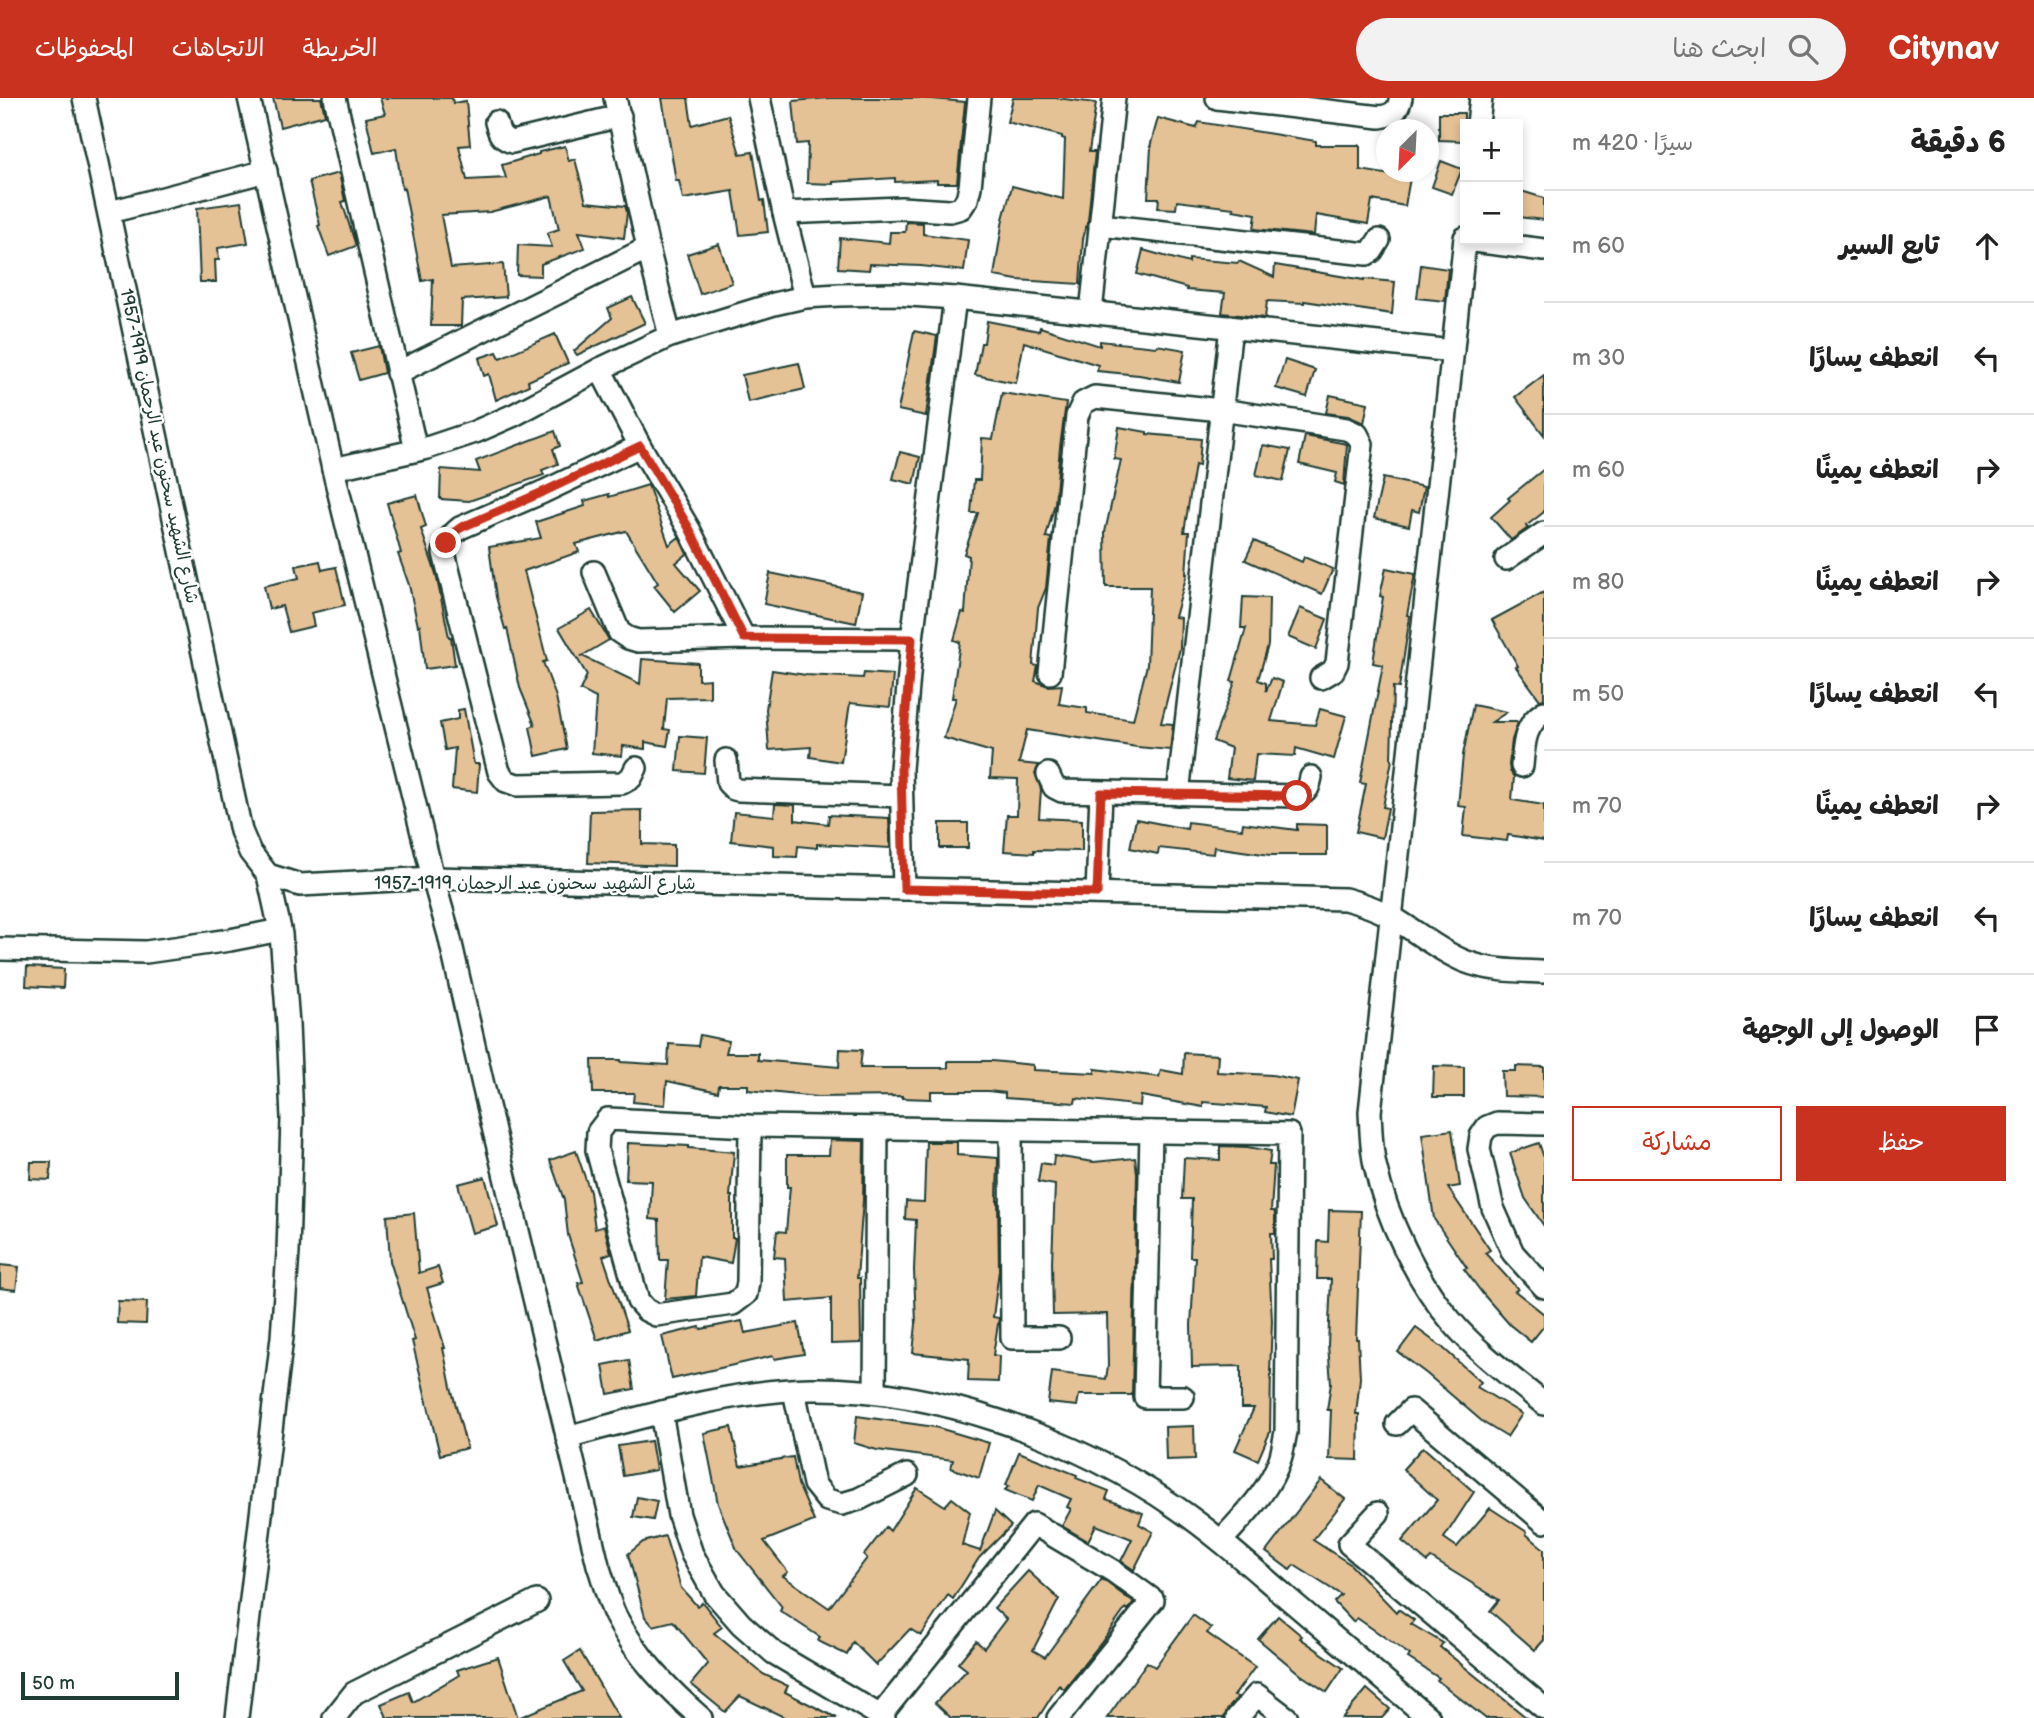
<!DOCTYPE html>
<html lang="ar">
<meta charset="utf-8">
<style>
:root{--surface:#fff;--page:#f2f2f2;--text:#222;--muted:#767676;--line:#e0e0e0;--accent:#c8321e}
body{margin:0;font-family:"Balsamiq Sans","Playpen Sans Arabic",sans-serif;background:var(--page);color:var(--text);direction:rtl}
.controls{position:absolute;right:21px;top:21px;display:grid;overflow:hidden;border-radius:0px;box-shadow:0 4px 10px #0003}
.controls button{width:63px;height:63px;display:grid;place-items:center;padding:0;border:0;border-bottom:2px solid var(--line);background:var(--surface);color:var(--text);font:35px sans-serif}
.compass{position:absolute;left:1376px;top:21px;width:63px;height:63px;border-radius:50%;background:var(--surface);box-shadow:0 4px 10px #0003;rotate:204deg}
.scale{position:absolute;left:21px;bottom:18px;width:158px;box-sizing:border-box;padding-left:7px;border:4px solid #1f3d34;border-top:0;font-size:19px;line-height:24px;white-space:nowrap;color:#1f3d34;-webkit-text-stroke:5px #fff;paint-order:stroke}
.stop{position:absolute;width:21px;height:21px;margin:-16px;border:5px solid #c8321e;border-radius:50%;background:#fff}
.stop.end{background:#c8321e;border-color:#fff;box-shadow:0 2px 7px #0008}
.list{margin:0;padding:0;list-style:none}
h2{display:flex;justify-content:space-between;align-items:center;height:91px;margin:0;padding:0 28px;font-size:30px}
h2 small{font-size:23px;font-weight:400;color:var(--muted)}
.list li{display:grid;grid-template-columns:46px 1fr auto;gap:21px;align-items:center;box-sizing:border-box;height:112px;padding:0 28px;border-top:2px solid var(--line)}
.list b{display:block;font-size:26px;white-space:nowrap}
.list em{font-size:23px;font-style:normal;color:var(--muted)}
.actions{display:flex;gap:14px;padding:21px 28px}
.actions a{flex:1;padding:16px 0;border:2px solid var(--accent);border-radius:0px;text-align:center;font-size:24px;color:var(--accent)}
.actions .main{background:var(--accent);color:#fff}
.icon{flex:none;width:38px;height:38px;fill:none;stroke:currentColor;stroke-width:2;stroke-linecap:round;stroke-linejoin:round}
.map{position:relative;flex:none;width:1544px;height:1620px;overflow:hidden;direction:ltr}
header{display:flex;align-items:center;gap:42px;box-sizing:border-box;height:98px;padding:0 35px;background:var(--accent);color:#fff}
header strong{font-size:33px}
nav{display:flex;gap:38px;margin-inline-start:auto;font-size:24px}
.search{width:490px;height:63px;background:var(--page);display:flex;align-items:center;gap:18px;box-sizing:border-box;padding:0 24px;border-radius:38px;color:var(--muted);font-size:26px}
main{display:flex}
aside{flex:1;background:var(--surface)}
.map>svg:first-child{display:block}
.building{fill:#e5c196;stroke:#1f3d34;stroke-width:2}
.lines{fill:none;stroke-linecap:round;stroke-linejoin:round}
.minor-casing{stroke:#1f3d34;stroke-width:26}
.minor{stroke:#fff;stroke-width:21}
.route{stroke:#c8321e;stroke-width:9}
.labels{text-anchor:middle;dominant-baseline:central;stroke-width:5;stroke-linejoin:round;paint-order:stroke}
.street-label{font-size:18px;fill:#1f3d34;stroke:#fff}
</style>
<header>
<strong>Citynav</strong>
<div class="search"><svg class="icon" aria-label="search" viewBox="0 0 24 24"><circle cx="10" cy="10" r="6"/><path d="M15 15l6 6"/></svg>ابحث هنا</div>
<nav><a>الخريطة</a><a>الاتجاهات</a><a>المحفوظات</a></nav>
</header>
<main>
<aside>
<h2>6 دقيقة<small>سيرًا · 420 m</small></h2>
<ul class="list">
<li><svg class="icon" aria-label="ahead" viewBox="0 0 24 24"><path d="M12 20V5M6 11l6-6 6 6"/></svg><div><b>تابع السير</b></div><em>60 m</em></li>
<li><svg class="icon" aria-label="left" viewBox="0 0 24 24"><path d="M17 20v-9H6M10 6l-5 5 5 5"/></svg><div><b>انعطف يسارًا</b></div><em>30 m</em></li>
<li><svg class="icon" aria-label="right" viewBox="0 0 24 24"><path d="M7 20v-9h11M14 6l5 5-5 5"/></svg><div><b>انعطف يمينًا</b></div><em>60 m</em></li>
<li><svg class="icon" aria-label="right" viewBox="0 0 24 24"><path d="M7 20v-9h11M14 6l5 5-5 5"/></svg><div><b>انعطف يمينًا</b></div><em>80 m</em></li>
<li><svg class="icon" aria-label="left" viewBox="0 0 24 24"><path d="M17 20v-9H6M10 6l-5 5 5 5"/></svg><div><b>انعطف يسارًا</b></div><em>50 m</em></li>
<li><svg class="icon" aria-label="right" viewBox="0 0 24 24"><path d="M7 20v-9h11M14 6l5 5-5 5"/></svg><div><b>انعطف يمينًا</b></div><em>70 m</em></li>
<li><svg class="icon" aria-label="left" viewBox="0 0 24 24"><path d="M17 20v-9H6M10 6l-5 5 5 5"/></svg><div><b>انعطف يسارًا</b></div><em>70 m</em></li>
<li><svg class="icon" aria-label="arrive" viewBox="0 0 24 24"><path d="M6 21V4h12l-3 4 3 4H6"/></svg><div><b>الوصول إلى الوجهة</b></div></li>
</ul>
<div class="actions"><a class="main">حفظ</a><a>مشاركة</a></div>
</aside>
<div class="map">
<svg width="1544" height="1620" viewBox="0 0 1544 1620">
<rect width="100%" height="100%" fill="#fff"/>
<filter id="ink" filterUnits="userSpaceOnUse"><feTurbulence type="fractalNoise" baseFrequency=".0143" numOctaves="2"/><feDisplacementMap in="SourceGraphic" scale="14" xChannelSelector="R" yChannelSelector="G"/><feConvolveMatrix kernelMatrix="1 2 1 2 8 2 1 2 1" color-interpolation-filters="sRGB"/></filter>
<g filter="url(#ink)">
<g class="building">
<polygon points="273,0 321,0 325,17 280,29"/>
<polygon points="380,0 452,0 453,5 466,3 470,47 459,48 467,82 506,80 502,67 539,56 539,54 565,48 569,63 575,61 586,104 625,108 627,114 624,140 579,134 585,150 541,166 541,178 517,177 518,147 552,149 547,135 559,131 551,98 490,114 441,117 451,170 503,166 506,199 462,202 461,228 431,228 433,181 422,183 404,90 402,91 396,50 374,55 366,20 385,16"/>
<polygon points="662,0 688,0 692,27 728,17 740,56 753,54 761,103 764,102 768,134 740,137 733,93 683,101 679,83 676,83"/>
<polygon points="829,0 922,0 965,4 957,85 937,85 937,82 895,84 895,80 833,84 833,86 807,85 808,45 797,46 793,3"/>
<polygon points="1013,0 1057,0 1096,5 1089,54 1095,54 1088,122 1083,141 1080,186 1017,182 994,178 1003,121 1012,88 1063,101 1065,41 1062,40 1062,38 1007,24"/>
<polygon points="1439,15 1464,15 1464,43 1439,42"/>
<polygon points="1158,20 1196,30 1199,24 1316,43 1316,47 1360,47 1360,72 1410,80 1405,108 1372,102 1368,126 1316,117 1314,137 1254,131 1256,116 1233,112 1234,110 1177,103 1176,111 1158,110 1159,100 1148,100 1151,49 1150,49"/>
<polygon points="1441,63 1462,71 1452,96 1432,89"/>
<polygon points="339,75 345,103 342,104 356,148 329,158 318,128 320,127 309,83"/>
<polygon points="1518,92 1544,100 1544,122 1518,119"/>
<polygon points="241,104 248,145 218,150 219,162 215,162 216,184 200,184 197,110"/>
<polygon points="906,124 923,125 923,136 968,142 964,173 921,168 870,166 869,172 838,170 840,140 889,145 890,134 905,134"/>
<polygon points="719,146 732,185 700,196 687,156"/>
<polygon points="1143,152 1189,165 1189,161 1238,165 1239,163 1274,179 1275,167 1364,182 1364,181 1395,184 1392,216 1304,203 1304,205 1267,203 1265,220 1222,215 1225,195 1187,192 1187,190 1137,176"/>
<polygon points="1421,167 1448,171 1445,203 1417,200"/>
<polygon points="632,199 645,225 577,257 574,253 612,220 608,210"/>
<polygon points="987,223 1039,233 1040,229 1100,248 1100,243 1156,249 1157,247 1185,252 1179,284 1139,277 1097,273 1098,267 1024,244 1016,285 975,277 981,245 984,245"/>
<polygon points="914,233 937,238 926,318 898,312"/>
<polygon points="555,236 568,265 528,283 529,287 496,302 489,276 484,278 479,260 497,254 500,260"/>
<polygon points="379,248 384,275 359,282 351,255"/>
<polygon points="1285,262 1315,272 1307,299 1276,290"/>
<polygon points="799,265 805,291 748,304 742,277"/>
<polygon points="1544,277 1544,337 1515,299"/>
<polygon points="1002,295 1066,305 1060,349 1055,405 1046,439 1051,440 1046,490 1038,510 1033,567 1038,568 1035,583 1048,588 1062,587 1059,606 1087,610 1087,615 1133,622 1147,567 1150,489 1106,489 1105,434 1121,362 1114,361 1119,329 1147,334 1147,336 1201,341 1199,368 1195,367 1184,434 1189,434 1186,476 1187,476 1175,519 1181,520 1180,550 1161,625 1173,626 1170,652 1137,649 1027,632 1019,665 1039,667 1035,675 1041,691 1039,720 1082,722 1082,753 1034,752 1034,755 1004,753 1007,717 1017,717 1018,681 990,680 992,654 944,640 956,600 952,600 960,544 954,542 962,514 965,515 969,458 964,456 978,415 971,415 974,382 980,382 982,340 993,341"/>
<polygon points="1330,297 1368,305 1364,325 1348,318 1326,315"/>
<polygon points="555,333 560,348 553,351 558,366 542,372 544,377 469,403 440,401 441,371 480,374 476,363"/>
<polygon points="1305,338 1347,346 1344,387 1335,384 1337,375 1299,366"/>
<polygon points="1263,347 1290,352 1283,383 1256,377"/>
<polygon points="900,354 920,359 914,386 893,381"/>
<polygon points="1544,371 1544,414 1526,428 1528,430 1511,442 1491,419 1510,402 1508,400"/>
<polygon points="1383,380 1424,389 1419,414 1412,412 1409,428 1374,420"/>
<polygon points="648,387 669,447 679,439 687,456 676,465 700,493 675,514 654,488 658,485 626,433 576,446 579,454 524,473 547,563 543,564 556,599 567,651 536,658 530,629 535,627 520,590 507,530 505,531 496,499 489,449 541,440 536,424 585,408 584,403 609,396 609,399"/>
<polygon points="417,397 426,429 421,431 436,476 449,539 451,539 455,567 425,571 420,527 418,528 409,487 398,456 401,455 387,405"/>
<polygon points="1254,443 1302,464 1304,459 1333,471 1322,496 1245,462"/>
<polygon points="320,463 322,472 336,469 345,507 311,515 314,528 289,534 282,508 269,511 264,488 299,480 296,468"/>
<polygon points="1386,470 1415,476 1407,517 1410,518 1399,590 1393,589 1391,662 1392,662 1383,709 1388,710 1382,740 1356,734 1366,686 1360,685 1383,567 1373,565 1383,499 1380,498"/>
<polygon points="770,475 862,494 856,525 764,506"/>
<polygon points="1544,494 1544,601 1540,602 1516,569 1518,568 1492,522"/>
<polygon points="1243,499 1269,500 1268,547 1258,582 1266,585 1266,593 1272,580 1283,584 1271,623 1315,627 1320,611 1346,618 1334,661 1296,650 1295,658 1256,656 1253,683 1227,680 1231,650 1213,643 1235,584 1231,583 1246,530 1241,530"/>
<polygon points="1300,510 1327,521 1316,551 1288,539"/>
<polygon points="591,512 609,542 582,558 640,586 642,561 698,565 698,582 710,581 710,599 667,600 664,631 670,632 667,648 645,644 645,651 623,648 622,658 592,655 596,600 580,592 587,577 559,530"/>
<polygon points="772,572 806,577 863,580 864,575 893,577 890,609 850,605 841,664 810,659 811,649 769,652 766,611"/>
<polygon points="1473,607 1507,614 1492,624 1518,624 1512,642 1509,667 1510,673 1514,679 1512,702 1544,707 1544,743 1508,737 1507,743 1463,738 1466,709 1458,708 1463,657"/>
<polygon points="464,611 474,666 479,666 477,694 452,691 455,650 445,652 440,625 458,621 458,612"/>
<polygon points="680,638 707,640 704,675 677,673"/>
<polygon points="775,706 795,707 795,722 828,726 829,717 889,720 890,750 817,746 817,750 798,748 797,759 774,758 774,748 731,743 734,714 774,718"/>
<polygon points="642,712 642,746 674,747 674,768 588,765 590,713"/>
<polygon points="1136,721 1187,731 1188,724 1242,731 1243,725 1297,732 1297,726 1327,727 1327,757 1270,757 1214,749 1213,756 1159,750 1158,756 1130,750"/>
<rect x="940" y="725" width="28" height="25"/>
<polygon points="27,869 64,871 63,890 26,888"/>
<polygon points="700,937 729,943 726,955 758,955 758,962 839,969 840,951 862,952 860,970 948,970 948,963 992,963 1033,967 1033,972 1095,975 1095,971 1159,979 1161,972 1183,976 1184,955 1218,957 1217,974 1272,977 1298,982 1291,1019 1265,1014 1266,1009 1203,1004 1203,1009 1141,998 1140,1008 1076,1000 1075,1005 1005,1000 1005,995 988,993 931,993 931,1001 902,1000 902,998 817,999 748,992 748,987 719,987 718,994 667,983 665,1007 633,1004 634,995 593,995 592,962 621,962 621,964 668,967 669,946 698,948"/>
<polygon points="1434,968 1464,969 1464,999 1433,999"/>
<polygon points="1516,968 1544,969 1544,999 1503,998 1502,973 1516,973"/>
<polygon points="1452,1032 1460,1088 1448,1090 1490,1152 1485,1155 1518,1191 1515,1193 1544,1216 1544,1228 1531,1244 1510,1227 1483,1196 1464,1171 1467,1170 1434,1121 1422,1036"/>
<polygon points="830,1042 864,1043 863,1102 857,1180 860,1180 861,1245 831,1246 831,1200 787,1204 785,1160 774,1159 777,1133 786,1134 790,1089 787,1089 787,1057 829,1057"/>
<polygon points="926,1044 957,1044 957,1057 998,1060 997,1103 998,1103 999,1172 993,1219 999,1220 993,1257 999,1258 998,1284 968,1283 969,1261 913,1255 916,1226 914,1172 916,1122 905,1121 906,1103 924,1104"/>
<polygon points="628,1045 689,1048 689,1050 734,1054 730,1098 732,1098 732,1140 735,1140 731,1165 699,1159 696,1198 665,1201 668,1162 660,1162 659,1122 650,1121 652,1083 626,1082"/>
<polygon points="1539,1045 1544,1060 1544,1128 1525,1100 1510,1055"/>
<polygon points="1220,1048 1247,1049 1271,1053 1269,1067 1274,1067 1271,1113 1274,1113 1275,1116 1275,1135 1271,1135 1272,1161 1269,1161 1272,1223 1270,1274 1271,1271 1270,1334 1258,1362 1235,1352 1254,1310 1241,1310 1241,1268 1192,1269 1191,1227 1195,1159 1190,1159 1192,1101 1182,1101 1184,1060 1220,1062"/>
<polygon points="576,1053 590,1094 595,1131 604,1128 611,1155 603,1158 628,1232 597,1242 578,1185 583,1184 568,1137 564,1102 550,1062"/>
<polygon points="1054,1058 1094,1064 1135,1060 1137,1076 1132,1297 1079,1297 1077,1308 1048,1305 1052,1274 1106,1281 1108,1268 1107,1216 1053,1217 1052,1164 1055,1087 1038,1084 1041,1065 1053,1067"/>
<polygon points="31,1064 51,1064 50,1082 30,1081"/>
<polygon points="485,1079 498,1128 472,1135 458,1086"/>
<polygon points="1329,1112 1361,1113 1356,1241 1358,1241 1360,1280 1356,1316 1359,1316 1358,1362 1329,1361 1331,1312 1327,1312 1331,1285 1328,1247 1331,1181 1317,1181 1318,1143 1328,1144"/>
<polygon points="414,1115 419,1175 438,1169 443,1185 427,1190 445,1250 443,1250 451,1289 467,1350 440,1357 412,1243 415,1242 390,1163 387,1118"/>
<polygon points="0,1167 19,1169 16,1192 0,1190"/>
<polygon points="118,1203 147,1204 146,1226 117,1225"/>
<polygon points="742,1223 745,1235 798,1225 804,1256 774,1261 773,1258 672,1281 662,1238 700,1229 701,1231"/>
<polygon points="1416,1230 1442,1249 1481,1284 1477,1289 1522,1316 1507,1339 1484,1325 1427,1276 1398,1254"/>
<polygon points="629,1262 634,1291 608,1296 603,1267"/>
<polygon points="857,1318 935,1329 989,1345 979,1380 951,1370 953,1362 877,1352 854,1345"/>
<polygon points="1194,1328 1195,1361 1166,1362 1165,1329"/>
<polygon points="731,1329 740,1368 793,1359 798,1386 814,1423 764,1443 788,1474 783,1478 829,1510 867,1460 864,1457 886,1429 890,1433 917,1390 945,1408 952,1400 970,1414 962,1447 980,1453 995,1413 1011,1428 979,1460 953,1501 948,1497 921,1538 910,1531 876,1567 853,1544 847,1557 818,1543 820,1539 780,1513 782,1509 737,1452 718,1406 704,1335"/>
<polygon points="651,1343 656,1372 623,1378 618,1348"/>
<polygon points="1423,1349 1474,1394 1444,1440 1457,1449 1490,1410 1527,1434 1526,1436 1544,1451 1544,1542 1535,1552 1490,1513 1499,1502 1431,1460 1427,1464 1402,1443 1437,1402 1403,1371"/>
<polygon points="1019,1354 1077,1377 1076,1380 1109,1393 1106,1401 1143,1415 1139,1426 1153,1434 1134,1472 1121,1463 1132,1441 1096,1427 1088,1443 1062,1428 1071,1411 1067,1409 1071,1401 1039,1387 1032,1403 1005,1392 1009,1388 1006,1387"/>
<polygon points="1321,1382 1345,1401 1313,1442 1350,1466 1396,1514 1398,1511 1414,1522 1411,1526 1443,1545 1440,1549 1527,1620 1485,1620 1437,1582 1439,1580 1408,1560 1410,1557 1357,1520 1353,1524 1334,1504 1341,1497 1294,1467 1290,1472 1266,1454"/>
<polygon points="637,1399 657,1403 653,1422 633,1419"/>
<polygon points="665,1438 681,1490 697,1508 702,1504 722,1529 714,1535 763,1576 788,1588 785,1594 837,1620 786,1620 740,1598 725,1614 691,1586 708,1566 673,1523 653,1528 645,1519 628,1456 643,1444"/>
<polygon points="1028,1473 1059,1501 1033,1552 1045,1559 1102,1481 1134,1505 1128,1512 1126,1510 1101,1545 1064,1591 1059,1587 1038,1620 951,1620 935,1605 967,1572 958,1565 976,1543 984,1550 1006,1521 994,1510"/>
<polygon points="1193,1517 1211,1530 1207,1535 1255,1569 1234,1598 1238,1599 1227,1612 1224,1620 1107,1620 1147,1564 1155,1569"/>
<polygon points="1278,1518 1302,1538 1300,1540 1343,1570 1327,1594 1301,1577 1258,1541"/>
<polygon points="580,1553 619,1620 385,1620 387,1619 381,1606 409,1594 413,1604 459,1577 457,1572 498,1559 518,1620 582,1593 564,1563"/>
<polygon points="1367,1591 1390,1611 1382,1620 1342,1620"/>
</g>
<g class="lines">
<defs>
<g id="minor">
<path d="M84 0 241 733 250 754 268 777 300 787 433 780 1345 801C1360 805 1376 810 1390 818 1415 832 1437 852 1464 863 1489 873 1517 873 1544 874"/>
<path d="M249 0 333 371 433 780 449 837 483 987 598 1467C604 1484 608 1503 616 1519 637 1559 668 1591 701 1620"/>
<polyline points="335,0 416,352"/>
<polyline points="615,0 648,150 670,238"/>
<polyline points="759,0 784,115 805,199"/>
<path d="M1217 0 1380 19C1393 17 1398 13 1401 0"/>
<path d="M496 24C499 35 500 40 512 44L620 18"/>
<polyline points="1478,26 1481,0"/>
<polyline points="110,114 266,73"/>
<polyline points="784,115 901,110 950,113 961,110 967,101 970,89 979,0"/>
<polyline points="1100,127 1367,156 1372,153 1379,142"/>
<path d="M1465 140 1370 1014C1371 1031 1371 1050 1375 1067 1386 1119 1417 1184 1452 1224 1478 1255 1513 1280 1544 1306"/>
<polyline points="1465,142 1544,152"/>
<polyline points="1091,214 1114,0"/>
<polyline points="600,271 640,348 689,431 744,540"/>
<polyline points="397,275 648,150"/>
<polyline points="333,371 427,350 475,334 514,317 600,271 670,238 774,206 805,199 839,197 895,196 955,200 1453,253"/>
<polyline points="1506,461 1544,435"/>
<polyline points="594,474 619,534 628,540 638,543 744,540 912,541"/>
<polyline points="1050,575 1077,318 1083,305 1095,299 1221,312 1346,331 1357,336 1362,346 1337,565 1333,573 1321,580"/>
<polyline points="726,662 728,685 734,691 738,692 901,698"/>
<path d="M1522 668C1524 646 1524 627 1544 614"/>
<path d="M636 670 631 680 622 685 517 687 506 683 499 674 444 455C447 443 451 437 460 430L543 394 640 348"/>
<path d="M1048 676 1054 689 1062 693 1297 698C1308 694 1309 689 1311 679"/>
<polyline points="1178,696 1231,229"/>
<polyline points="904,791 901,671 912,541 955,200"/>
<polyline points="1097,795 1101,695"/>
<polyline points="0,851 146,854 230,842 280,832"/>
<polyline points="1544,1026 1497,1025 1487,1029 1481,1038 1479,1051 1493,1110 1513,1155 1544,1189"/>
<path d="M750 1028 748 1184 746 1196 733 1206 656 1217 646 1212 638 1203 597 1052 598 1034 608 1021 750 1028 1289 1036 1286 1334C1284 1342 1283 1353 1280 1361 1269 1394 1243 1418 1221 1443"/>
<polyline points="1011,1032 1012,1240 1059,1240"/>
<polyline points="1151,1034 1145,1299 1183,1299"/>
<polyline points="794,1293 814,1386 827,1402 842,1406 859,1401 907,1377"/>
<polyline points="875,1294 877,1030"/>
<polyline points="661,1314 679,1417 692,1456 714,1495 741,1526 774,1555 884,1620"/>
<polyline points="1397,1326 1411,1312 1544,1424"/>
<path d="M567 1339C646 1318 728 1293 810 1291 933 1289 1077 1341 1177 1410 1215 1436 1249 1467 1284 1497 1332 1538 1381 1579 1429 1620"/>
<polyline points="1378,1415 1349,1446 1544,1610"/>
<polyline points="880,1618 1034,1426 1113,1473 1153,1502 1058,1620"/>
<polyline points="237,1620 282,1239 288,1154 292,1021 288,926 281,836 268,777"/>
<polyline points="334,1620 354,1595 537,1503"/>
<polyline points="1237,1620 1257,1597 1287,1620"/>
</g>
</defs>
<use href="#minor" class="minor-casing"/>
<use href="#minor" class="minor"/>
</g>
</g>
<g class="lines" filter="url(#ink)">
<polyline class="route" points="446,445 451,437 460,430 543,394 640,348 689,430 744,540 912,541 901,671 904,791 1097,795 1101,695 1297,698"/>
</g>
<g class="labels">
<g class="street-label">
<text transform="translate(159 348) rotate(78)">شارع الشهيد سحنون عبد الرحمان 1919-1957</text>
<text x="535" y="785">شارع الشهيد سحنون عبد الرحمان 1919-1957</text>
</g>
</g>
</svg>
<div class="controls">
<button>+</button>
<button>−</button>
</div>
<svg class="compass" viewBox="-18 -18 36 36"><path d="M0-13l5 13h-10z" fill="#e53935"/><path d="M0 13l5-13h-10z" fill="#767676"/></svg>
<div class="scale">50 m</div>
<div class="stop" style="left:1297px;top:698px"></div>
<div class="stop end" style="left:446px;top:445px"></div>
</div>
</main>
